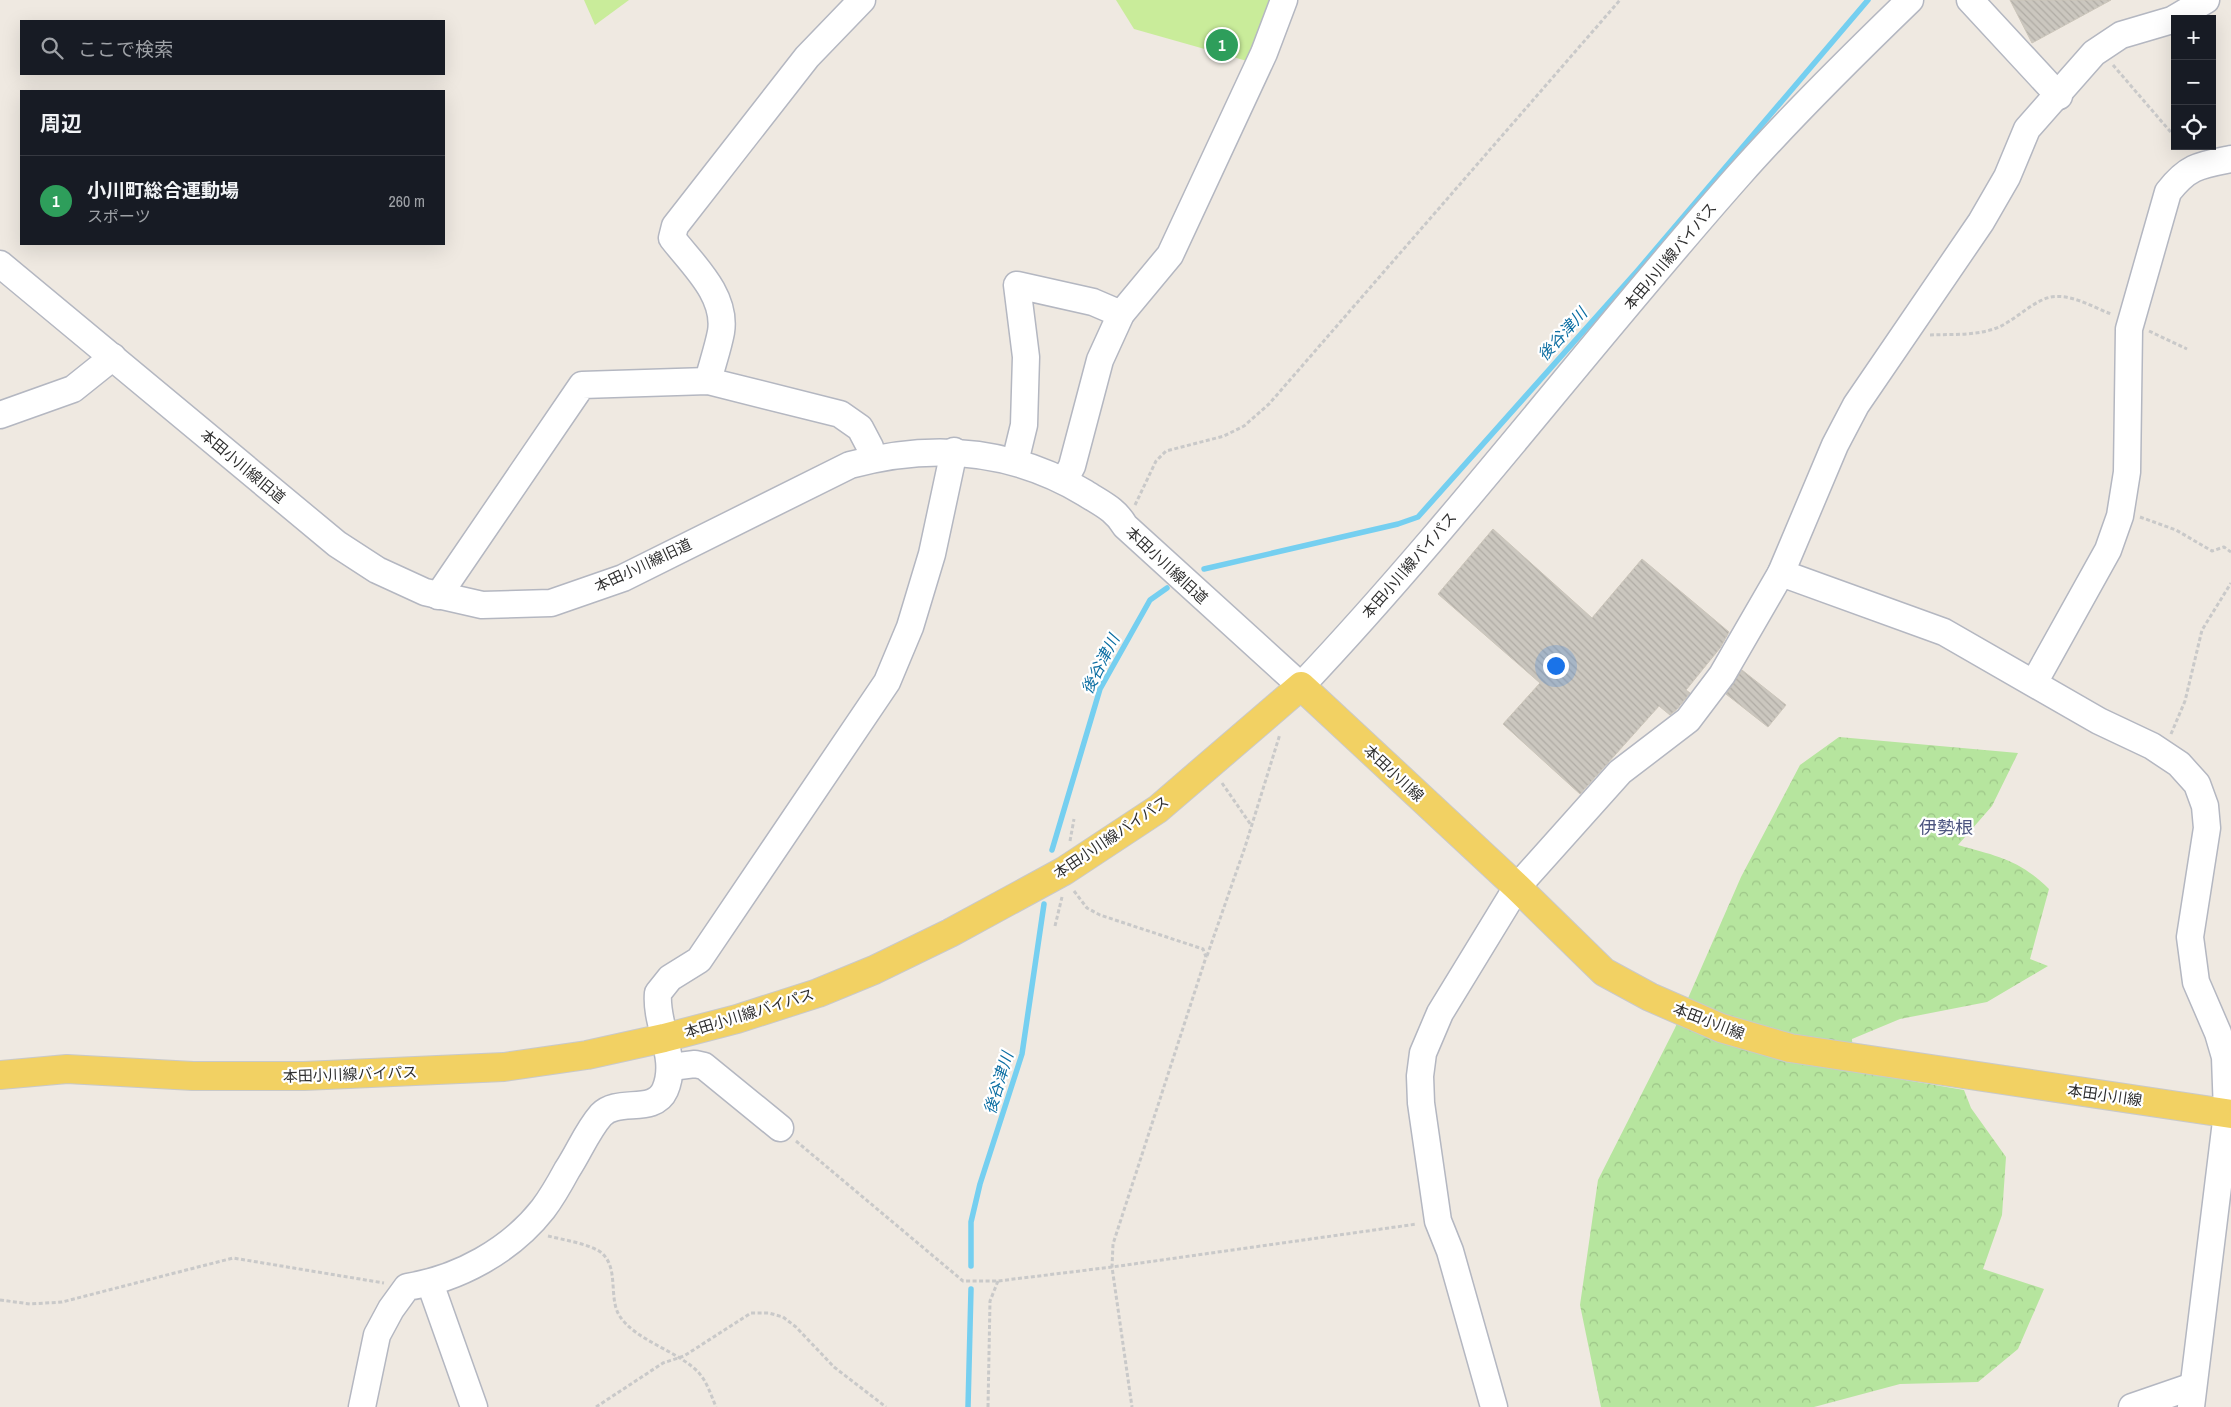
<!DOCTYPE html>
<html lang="ja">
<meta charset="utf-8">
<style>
:root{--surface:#171b24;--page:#242831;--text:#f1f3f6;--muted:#9ea1a6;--line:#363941;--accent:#4264fb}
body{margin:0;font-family:"Archivo Narrow","Noto Sans JP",sans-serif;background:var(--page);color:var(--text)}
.controls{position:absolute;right:15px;top:15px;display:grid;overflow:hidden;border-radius:0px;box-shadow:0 5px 20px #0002}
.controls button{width:45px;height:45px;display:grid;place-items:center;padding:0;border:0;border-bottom:1px solid var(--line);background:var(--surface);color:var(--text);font:25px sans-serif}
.you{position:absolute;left:1555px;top:665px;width:18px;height:18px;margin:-12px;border:4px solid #fff;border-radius:50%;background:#1a73e8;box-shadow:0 0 0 8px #1a73e833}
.badge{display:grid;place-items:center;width:32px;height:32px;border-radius:50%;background:var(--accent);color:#fff;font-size:16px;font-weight:700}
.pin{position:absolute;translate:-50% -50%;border:2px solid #fff;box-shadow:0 1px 5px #0006}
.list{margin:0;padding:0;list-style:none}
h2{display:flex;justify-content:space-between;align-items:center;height:65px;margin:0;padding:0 20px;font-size:21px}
h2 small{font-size:16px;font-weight:400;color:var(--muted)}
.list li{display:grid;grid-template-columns:32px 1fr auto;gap:15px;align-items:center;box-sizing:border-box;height:90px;padding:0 20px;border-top:1px solid var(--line)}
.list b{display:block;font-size:19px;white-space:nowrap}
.list p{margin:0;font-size:16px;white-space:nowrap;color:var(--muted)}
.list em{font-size:16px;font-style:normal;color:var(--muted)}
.icon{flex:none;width:28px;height:28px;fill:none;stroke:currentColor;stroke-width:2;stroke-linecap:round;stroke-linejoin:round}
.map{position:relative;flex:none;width:2231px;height:1407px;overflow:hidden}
.search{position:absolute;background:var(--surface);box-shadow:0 5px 20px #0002;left:20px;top:20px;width:425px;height:55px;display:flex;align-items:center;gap:12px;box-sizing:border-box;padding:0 18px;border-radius:0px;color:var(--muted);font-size:19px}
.panel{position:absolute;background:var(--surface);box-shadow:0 5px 20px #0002;left:20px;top:90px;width:425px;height:155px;border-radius:0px}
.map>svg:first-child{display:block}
.forest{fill:url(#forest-crowns)}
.pitch{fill:#c9ec9a}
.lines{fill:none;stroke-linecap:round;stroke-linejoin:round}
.stream{stroke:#75cff0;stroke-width:5.5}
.building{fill:url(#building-back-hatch);stroke:#cbc5ba}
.minor-casing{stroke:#b4b7c1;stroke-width:29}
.major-casing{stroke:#c9c9c9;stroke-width:30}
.path{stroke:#c9c9c9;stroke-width:3;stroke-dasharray:4 2.5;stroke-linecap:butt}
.minor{stroke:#fff;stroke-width:26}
.major{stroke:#f2d163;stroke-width:28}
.labels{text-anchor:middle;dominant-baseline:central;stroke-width:4.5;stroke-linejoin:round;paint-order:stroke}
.street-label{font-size:15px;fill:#2e2e2e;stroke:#fff}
.water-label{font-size:16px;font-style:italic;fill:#0d6fa3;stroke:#fff}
.quarter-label{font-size:18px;fill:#4d5680;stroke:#fff}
</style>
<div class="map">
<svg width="2231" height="1407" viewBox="0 0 2231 1407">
<defs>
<pattern id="forest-crowns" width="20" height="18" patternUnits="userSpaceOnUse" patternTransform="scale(1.25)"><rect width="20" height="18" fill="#b6e59e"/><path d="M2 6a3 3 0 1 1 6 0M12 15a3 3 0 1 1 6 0" fill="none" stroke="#9dc588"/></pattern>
<pattern id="building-back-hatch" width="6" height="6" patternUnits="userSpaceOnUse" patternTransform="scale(1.25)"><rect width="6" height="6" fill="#cbc7bf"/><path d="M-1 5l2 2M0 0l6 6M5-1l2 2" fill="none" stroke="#afaba4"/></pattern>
</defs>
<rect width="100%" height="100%" fill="#efe9e1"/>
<path class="forest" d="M1839 737 2018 753 1992 806 1958 845C1997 856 2020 860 2049 889L2030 959 2048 966 1987 1002 1900 1019 1852 1039 1853 1071 1964 1090 1971 1108 2006 1157 2002 1215 1983 1269 2044 1289 2018 1349 1978 1382 1900 1384 1814 1407H1601L1580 1305 1598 1180 1675 1028 1741 877 1800 765Z"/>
<g class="pitch">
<polygon points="584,0 629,0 595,25"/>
<polygon points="1116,0 1274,0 1247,61 1134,29"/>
</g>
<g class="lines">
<g class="stream">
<polyline points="1204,569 1398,524 1418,517 1638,270 1868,0"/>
<polyline points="1052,850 1100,689 1150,600 1167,588"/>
<polyline points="971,1266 971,1222 980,1184 1022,1054 1044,904"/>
<polyline points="968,1407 971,1289"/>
</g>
</g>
<g class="building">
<polygon points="2010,0 2111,0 2032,43"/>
<polygon points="1493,529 1592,618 1642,559 1729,632 1720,648 1686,690 1690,693 1677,709 1670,715 1659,706 1580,794 1503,724 1540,683 1438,594"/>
<polygon points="1742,670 1786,705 1768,727 1726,694"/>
</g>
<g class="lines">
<defs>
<g id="minor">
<polyline points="1970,0 2059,96"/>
<path d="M0 264 337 544 377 570 425 592 482 605 551 603 623 578 850 465C932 443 1012 449 1085 493 1102 504 1115 509 1125 526L1301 686C1455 523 1590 343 1739 175 1793 114 1851 57 1910 0"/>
<path d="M708 381C712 365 718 348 721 332 727 295 692 264 672 238L675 226 807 57 862 0"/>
<polyline points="0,415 73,389 113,357"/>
<polyline points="1015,462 1024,425 1026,357 1017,285 1093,302 1121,314"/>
<polyline points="1064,481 1072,466 1100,360 1121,314 1170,255 1264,53 1284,0"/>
<polyline points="1781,573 1944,632 2099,721 2152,746 2179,764 2197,784 2205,806 2207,828 2190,937 2196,982 2218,1033 2225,1057 2227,1113 2191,1407"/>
<polyline points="438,596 582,385 708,381 840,414 860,428 870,447 872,459"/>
<path d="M2034 683 2108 550 2120 516 2127 472 2129 329 2168 192C2188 166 2200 165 2231 159"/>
<polyline points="671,1067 695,1064 704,1066 780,1128"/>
<polyline points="430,1283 474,1407"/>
<path d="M362 1407 377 1335 391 1309 407 1287C458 1279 510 1251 543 1209 552 1197 560 1183 567 1170 579 1152 587 1131 601 1115 618 1097 654 1115 665 1090 679 1058 655 1026 658 993L670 978 699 960 887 682 910 627 932 554 954 451"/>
<polyline points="1494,1407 1450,1251 1438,1221 1421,1103 1420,1076 1423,1053 1440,1013 1517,887 1620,772 1688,720 1722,675 1781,573 1835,445 1856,405 1981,222 2007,177 2027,129 2094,53 2121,35 2172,20 2206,0"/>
<polyline points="2132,1407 2193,1386"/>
</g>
<polyline id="major" points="0,1075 67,1069 193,1076 304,1076 504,1067 587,1055 664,1038 737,1019 818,993 874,970 950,933 1064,871 1158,809 1301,686 1517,887 1604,972 1650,997 1721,1028 1790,1048 2231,1114"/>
</defs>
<use href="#minor" class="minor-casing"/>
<use href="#major" class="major-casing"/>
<g class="path">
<polyline points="2113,65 2175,137"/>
<polyline points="2149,331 2187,349"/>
<path d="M1930 335C1953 334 1978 336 1999 327 2014 320 2027 307 2042 300 2064 289 2090 306 2111 314"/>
<polyline points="1135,505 1156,461 1166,451 1224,436 1244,426 1269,404 1620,0"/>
<polyline points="2140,517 2176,530 2212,551 2224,547 2231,552"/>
<polyline points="2171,734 2185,701 2202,630 2231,583"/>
<polyline points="1222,783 1251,825"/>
<polyline points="1070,841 1074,819"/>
<polyline points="1074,891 1087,908 1100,915 1203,949 1206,957 1113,1244 1112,1267 1132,1407"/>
<polyline points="1055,926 1062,897"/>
<polyline points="1207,956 1245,847 1280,734"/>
<polyline points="796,1141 963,1281 998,1281 1112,1267 1417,1224"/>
<path d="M548 1236C564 1240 585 1243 599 1251 620 1265 608 1296 619 1315 635 1341 679 1351 699 1373 707 1382 711 1395 716 1407"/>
<polyline points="0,1300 30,1304 62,1302 233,1258 384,1283"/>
<polyline points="596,1407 663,1363 684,1356 751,1313 769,1313 783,1317 796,1327 834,1367 886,1407"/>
<polyline points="988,1407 990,1301 998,1281"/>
</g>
<use href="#minor" class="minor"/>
<use href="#major" class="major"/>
</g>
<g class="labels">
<g class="street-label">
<text transform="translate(1670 256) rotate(-50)">本田小川線バイパス</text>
<text transform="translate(243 466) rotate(40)">本田小川線旧道</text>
<text transform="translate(643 565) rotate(-25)">本田小川線旧道</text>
<text transform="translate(1167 565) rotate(43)">本田小川線旧道</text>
<text transform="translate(1409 565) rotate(-49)">本田小川線バイパス</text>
<text transform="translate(1394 773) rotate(43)">本田小川線</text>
<text transform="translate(1111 837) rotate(-34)">本田小川線バイパス</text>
<text transform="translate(749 1013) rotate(-17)">本田小川線バイパス</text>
<text transform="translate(1709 1021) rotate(21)">本田小川線</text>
<text transform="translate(350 1074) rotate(-2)">本田小川線バイパス</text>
<text transform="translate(2105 1095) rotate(8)">本田小川線</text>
</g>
<g class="water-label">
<text transform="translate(1562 334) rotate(-48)">後谷津川</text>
<text transform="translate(1100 664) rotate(-63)">後谷津川</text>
<text transform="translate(998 1083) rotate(-73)">後谷津川</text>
</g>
<g class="quarter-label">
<text x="1946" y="827">伊勢根</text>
</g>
</g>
</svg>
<div class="controls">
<button>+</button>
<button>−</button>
<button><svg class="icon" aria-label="locate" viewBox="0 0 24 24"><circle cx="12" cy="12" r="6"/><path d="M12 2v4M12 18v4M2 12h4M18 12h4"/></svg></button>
</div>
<div class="you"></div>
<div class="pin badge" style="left:1222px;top:45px;background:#2e9e5b">1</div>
<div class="search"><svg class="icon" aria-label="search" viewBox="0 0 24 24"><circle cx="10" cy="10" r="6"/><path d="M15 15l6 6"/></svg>ここで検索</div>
<section class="panel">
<h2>周辺<small></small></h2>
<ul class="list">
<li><span class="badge" style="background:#2e9e5b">1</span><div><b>小川町総合運動場</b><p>スポーツ</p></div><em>260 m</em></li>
</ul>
</section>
</div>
